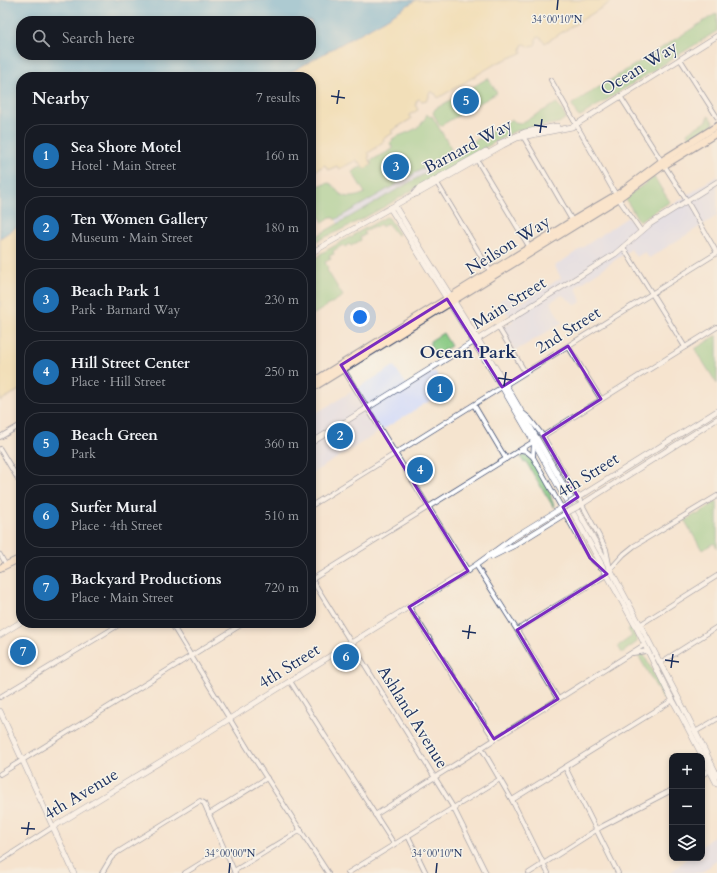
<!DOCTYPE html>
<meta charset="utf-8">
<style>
:root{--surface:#171b24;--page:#242831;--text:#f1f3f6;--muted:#9ea1a6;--line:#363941;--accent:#1f6fb2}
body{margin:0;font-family:Cardo,serif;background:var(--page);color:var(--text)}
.controls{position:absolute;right:12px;bottom:12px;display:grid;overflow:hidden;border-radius:8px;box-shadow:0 2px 6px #0003}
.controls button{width:36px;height:36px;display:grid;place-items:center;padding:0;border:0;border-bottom:1px solid var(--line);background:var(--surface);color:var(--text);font:20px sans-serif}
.you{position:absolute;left:360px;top:317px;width:14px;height:14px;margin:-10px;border:3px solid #fff;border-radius:50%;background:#1a73e8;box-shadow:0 0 0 6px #1a73e833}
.badge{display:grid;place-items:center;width:26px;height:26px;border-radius:50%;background:var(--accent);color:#fff;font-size:13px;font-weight:700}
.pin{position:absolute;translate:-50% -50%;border:2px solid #fff;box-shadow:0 1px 4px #0006}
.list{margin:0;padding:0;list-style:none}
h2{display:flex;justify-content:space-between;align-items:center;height:52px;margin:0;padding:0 16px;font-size:17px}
h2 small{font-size:13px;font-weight:400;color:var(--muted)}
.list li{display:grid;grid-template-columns:26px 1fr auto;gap:12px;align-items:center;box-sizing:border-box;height:64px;margin:0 8px 8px;padding:0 8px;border:1px solid var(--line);border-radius:16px}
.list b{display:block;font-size:15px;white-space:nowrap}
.list p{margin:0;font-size:13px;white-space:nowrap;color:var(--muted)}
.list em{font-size:13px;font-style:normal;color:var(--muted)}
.icon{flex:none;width:22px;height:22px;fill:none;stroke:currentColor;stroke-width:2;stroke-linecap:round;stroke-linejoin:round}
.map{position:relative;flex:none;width:717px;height:873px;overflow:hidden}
.search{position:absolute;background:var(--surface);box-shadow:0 2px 6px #0003;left:16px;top:16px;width:300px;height:44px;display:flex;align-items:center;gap:10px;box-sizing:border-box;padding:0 14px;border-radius:16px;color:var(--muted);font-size:15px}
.panel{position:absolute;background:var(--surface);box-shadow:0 2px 6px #0003;left:16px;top:72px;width:300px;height:556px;border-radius:16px}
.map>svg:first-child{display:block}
.built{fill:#d1d9f9}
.green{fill:#87c982;stroke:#517c70}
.sand{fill:#eeda9e;stroke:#84847e}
.water{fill:#56aad2;stroke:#386c98;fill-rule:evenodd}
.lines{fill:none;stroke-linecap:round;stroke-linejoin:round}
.pedestrian-casing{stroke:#3c4a6f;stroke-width:4.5}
.minor-casing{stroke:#3c4a6f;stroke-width:5.5}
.tertiary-casing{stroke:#3c4a6f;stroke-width:6}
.secondary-casing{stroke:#3c4a6f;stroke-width:8}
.pedestrian{stroke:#fff;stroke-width:3}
.minor{stroke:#fff;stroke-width:4}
.tertiary{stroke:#fff;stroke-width:5}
.secondary{stroke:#fee4c6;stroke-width:6}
.tertiary-bridge-casing{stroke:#3c4a6f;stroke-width:6;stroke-linecap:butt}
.tertiary-bridge{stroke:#fff;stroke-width:5}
.marked{fill:none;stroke:#7b2cbf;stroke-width:3;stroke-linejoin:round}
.ticks{fill:none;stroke:#1b2f5e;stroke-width:1.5}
.labels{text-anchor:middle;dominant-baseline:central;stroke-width:3;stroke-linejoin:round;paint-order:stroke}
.street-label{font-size:17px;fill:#1b2f5e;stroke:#f7f3e8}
.neighbourhood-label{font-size:18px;font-weight:bold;fill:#1b2f5e;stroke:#f7f3e8}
.ticks-label{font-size:10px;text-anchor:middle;fill:#1b2f5e;stroke:#f7f3e8;stroke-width:3;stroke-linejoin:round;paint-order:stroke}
</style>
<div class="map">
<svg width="717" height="873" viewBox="0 0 717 873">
<rect width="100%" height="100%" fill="#f7f3e8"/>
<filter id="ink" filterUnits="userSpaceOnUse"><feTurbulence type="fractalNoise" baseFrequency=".025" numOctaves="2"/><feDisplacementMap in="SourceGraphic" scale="8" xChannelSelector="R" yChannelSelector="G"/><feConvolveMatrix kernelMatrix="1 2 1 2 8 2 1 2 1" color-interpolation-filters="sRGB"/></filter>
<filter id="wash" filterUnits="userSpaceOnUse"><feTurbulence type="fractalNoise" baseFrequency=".012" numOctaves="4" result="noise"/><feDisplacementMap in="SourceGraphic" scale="16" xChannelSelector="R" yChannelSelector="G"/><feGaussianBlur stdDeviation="0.9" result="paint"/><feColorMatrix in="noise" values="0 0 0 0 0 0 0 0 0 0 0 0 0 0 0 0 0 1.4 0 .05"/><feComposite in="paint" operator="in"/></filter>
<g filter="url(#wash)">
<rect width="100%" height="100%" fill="#f5e4cf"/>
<g class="built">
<polygon points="448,154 450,159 338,224 336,219"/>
<polygon points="717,176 717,216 649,258 645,252 636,257 631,249 576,287 581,302 576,305 562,295 550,302 562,323 515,351 502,328 513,321 499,301 511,294 518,305 561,278 555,266 628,217 636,229"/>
<polygon points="394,366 409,388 435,371 447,390 311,474 311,416"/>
<polygon points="717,833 717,860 701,873 670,873 687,858 702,858 702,846"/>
</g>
<g class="green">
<polygon points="717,13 717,31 579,117 577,115 572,105 572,104"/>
<polygon points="488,78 497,93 440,126 433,113 435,109"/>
<path d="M557 103 566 118 559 123 515 131 456 164 450 169 445 171C402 196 360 223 314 242L311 240V238L315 237 452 158 457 151 512 119 515 122 521 123Z"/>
<path d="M427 114 430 117 432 116 451 148 450 151 447 152 448 154 335 220 334 218 330 217 323 223 311 201V185L316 186 329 183C334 185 335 188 338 192 346 200 357 197 365 193L352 172 362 166 364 169 372 164 370 161 393 149 390 143 393 141 392 139C407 131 420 132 427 114Z"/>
<polygon points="709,116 713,122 713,125 690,139 687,134 688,132 708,120 707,117"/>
<polygon points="654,177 670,202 639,221 625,198"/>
<polygon points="386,217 389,218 399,234 397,235 387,223 382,227 380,224 376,228 374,226 364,232 365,235 360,237 361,240 351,246 349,244 345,247 343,245 333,251 334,254 329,256 331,259 325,262 328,268 327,270 343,296 311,316 311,261 318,256 319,257 320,254 350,237 352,238 355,234"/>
<polygon points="443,333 451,346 436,355 430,345 430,341"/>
<polygon points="717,335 717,384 695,349"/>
<path d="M523 456H528C536 463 546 483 550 493 551 498 552 501 554 505V508L526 462 524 463 521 457Z"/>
<polygon points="717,501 717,548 714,543 702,550 685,521 696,514 697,515"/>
<polygon points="631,628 637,640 637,642 622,653 618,646 632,636 628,630"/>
<polygon points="641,654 644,655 665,695 666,697 663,699 638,655"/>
</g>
<g class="sand">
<polygon points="416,0 614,0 545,43 541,38 538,37 536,39 536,43 534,46 530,47 525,44 522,45 522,47 521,49 522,53 497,63 438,98 435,93 434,94 432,91 429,93 429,97 427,100 422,101 419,99 416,101 417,103 415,104 418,110 409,115 411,119 391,131 393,133 383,139 384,141 376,147 376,148 368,153 370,156 368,157 372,165 364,169 360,162 358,163 357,160 339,169 337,166 328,170 325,165 313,172 311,168 311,77 282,77 384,20"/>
<polygon points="21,224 21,389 0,401 0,238"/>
</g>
<path class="water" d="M0 0H416L384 20 282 77H21V224L0 238ZM21 21H311V55H21Z"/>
</g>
<g filter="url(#ink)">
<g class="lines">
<defs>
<polyline id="pedestrian" points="0,554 6,565"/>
<g id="minor">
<polyline points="680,59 717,117"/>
<polyline points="551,80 616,195 641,231"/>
<polyline points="620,96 687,201 717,253"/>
<polyline points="523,136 573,222"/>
<polyline points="477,160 530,248"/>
<polyline points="437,183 492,274"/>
<polyline points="623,247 685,347"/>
<polyline points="498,327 525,372"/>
<polyline points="568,346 601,399"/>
<polyline points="342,367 468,571"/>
<polyline points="474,405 506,459"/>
<polyline points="523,413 529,418 543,436 578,497 606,549 609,564"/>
<polyline points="543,436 717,327"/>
<polyline points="0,437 21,425"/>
<polyline points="0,449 21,484"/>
<polyline points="521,450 526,451 533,457 590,558 603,569"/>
<polyline points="533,457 534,442"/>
<polyline points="311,506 717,253"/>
<polyline points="476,565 517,630 558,699"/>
<polyline points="311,578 453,807 486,873"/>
<polyline points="311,580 536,440"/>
<polyline points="409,607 494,739"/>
<polyline points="171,623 248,749 328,873"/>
<polyline points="638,626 717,576"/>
<polyline points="517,630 603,577 624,554 634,546 717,496"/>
<polyline points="633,653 647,651"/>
<polyline points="660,663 717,627"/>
<polyline points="290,681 394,844"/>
<polyline points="0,697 122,623"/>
<polyline points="695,732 717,719"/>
<polyline points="481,747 512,800 548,873"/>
<polyline points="565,767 618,873"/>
<polyline points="0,774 244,623"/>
<polyline points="702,775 712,769"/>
<polyline points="512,800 673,700"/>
<polyline points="209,814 267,778"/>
<polyline points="375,815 644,645"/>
<polyline points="408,836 426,873"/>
<polyline points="0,861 53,827"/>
<polyline points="234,871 301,830"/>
<polyline points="102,873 111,858 118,852 200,801 204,803 235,873"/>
<polyline points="185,873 224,849"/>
<polyline points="348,873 500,779"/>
<polyline points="529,873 601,827 672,790"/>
</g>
<g id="tertiary">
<polyline points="500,143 525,132 557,126"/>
<polyline points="413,195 418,189 486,151"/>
<path d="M395 206C431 267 471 326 507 387 582 514 652 643 717 775"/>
<polyline points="390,208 502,387 534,442 636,627 666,688 682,717 717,784"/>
<polyline points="311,253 413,195 419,193 503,145 517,138 572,127 717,36"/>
<polyline points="311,443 615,254 650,224 717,182"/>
<polyline points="576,499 717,411"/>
<polyline points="579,506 717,419"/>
<polyline points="491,557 515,545 568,512"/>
<polyline points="0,635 21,622"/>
<polyline points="0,711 74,873"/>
<polyline points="53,827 178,751 476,565 513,538 565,506"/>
</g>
<g id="secondary">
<polyline points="311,383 572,221 621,192 666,158 717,126"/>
<polyline points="311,389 616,200 660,168 717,133"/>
<polyline points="0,568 21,558"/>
</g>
</defs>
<use href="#pedestrian" class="pedestrian-casing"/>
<use href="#minor" class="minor-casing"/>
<use href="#tertiary" class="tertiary-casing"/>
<use href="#secondary" class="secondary-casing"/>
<use href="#pedestrian" class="pedestrian"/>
<use href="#minor" class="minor"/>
<use href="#tertiary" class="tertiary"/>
<use href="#secondary" class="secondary"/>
<defs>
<g id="tertiary-bridge">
<polyline points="565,506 576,499"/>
<polyline points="568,512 579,506"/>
</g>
</defs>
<use href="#tertiary-bridge" class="tertiary-bridge-casing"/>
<use href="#tertiary-bridge" class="tertiary-bridge"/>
</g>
</g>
<path d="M0 0H717V873H0ZM447 299 502 387 568 346 601 399 543 436 578 497 563 507 590 558 607 574 517 630 558 699 494 739 409 607 468 571 341 365Z" fill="#f5e4cf" fill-opacity=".55" fill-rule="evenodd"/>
<path class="marked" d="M447 299 502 387 568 346 601 399 543 436 578 497 563 507 590 558 607 574 517 630 558 699 494 739 409 607 468 571 341 365Z"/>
<path class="ticks" d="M557 10 558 0M331 96 345 98M337 104 339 90M534 125 547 127M540 133 542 119M498 378 512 380M504 386 506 372M462 631 476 633M468 639 470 625M665 660 679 662M671 668 673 654M21 828 35 829M27 835 29 822M229 873 230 863M436 873 437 863"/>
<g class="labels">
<g class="street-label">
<text transform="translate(639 68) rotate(-32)">Ocean Way</text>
<text transform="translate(468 146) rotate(-28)">Barnard Way</text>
<text transform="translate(508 245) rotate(-32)">Neilson Way</text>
<text transform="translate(509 303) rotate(-32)">Main Street</text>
<text transform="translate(568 330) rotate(-32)">2nd Street</text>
<text transform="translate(588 475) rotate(-32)">4th Street</text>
<text transform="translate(289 666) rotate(-32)">4th Street</text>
<text transform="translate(413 717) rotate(58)">Ashland Avenue</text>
<text transform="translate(81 794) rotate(-31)">4th Avenue</text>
</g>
<g class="neighbourhood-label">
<text x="468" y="352">Ocean Park</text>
</g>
</g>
<g class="ticks-label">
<text x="557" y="23">34°00'10"N</text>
<text x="230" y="857">34°00'00"N</text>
<text x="437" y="857">34°00'10"N</text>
</g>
</svg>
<div class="controls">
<button>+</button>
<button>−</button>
<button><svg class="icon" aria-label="layers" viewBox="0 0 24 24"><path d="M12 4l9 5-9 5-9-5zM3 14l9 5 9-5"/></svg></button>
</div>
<div class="you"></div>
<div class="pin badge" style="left:440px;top:389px">1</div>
<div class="pin badge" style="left:340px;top:436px">2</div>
<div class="pin badge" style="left:396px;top:167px">3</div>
<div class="pin badge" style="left:420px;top:470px">4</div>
<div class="pin badge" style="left:466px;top:101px">5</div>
<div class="pin badge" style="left:346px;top:657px">6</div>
<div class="pin badge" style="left:23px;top:652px">7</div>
<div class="search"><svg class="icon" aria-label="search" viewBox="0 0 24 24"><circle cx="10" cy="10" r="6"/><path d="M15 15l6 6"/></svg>Search here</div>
<section class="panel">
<h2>Nearby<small>7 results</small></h2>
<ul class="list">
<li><span class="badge">1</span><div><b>Sea Shore Motel</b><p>Hotel · Main Street</p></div><em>160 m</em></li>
<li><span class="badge">2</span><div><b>Ten Women Gallery</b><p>Museum · Main Street</p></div><em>180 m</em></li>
<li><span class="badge">3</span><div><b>Beach Park 1</b><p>Park · Barnard Way</p></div><em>230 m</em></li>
<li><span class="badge">4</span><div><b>Hill Street Center</b><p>Place · Hill Street</p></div><em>250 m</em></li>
<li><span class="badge">5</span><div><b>Beach Green</b><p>Park</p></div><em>360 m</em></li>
<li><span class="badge">6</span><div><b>Surfer Mural</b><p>Place · 4th Street</p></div><em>510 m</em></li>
<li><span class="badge">7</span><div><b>Backyard Productions</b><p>Place · Main Street</p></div><em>720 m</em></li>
</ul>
</section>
</div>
